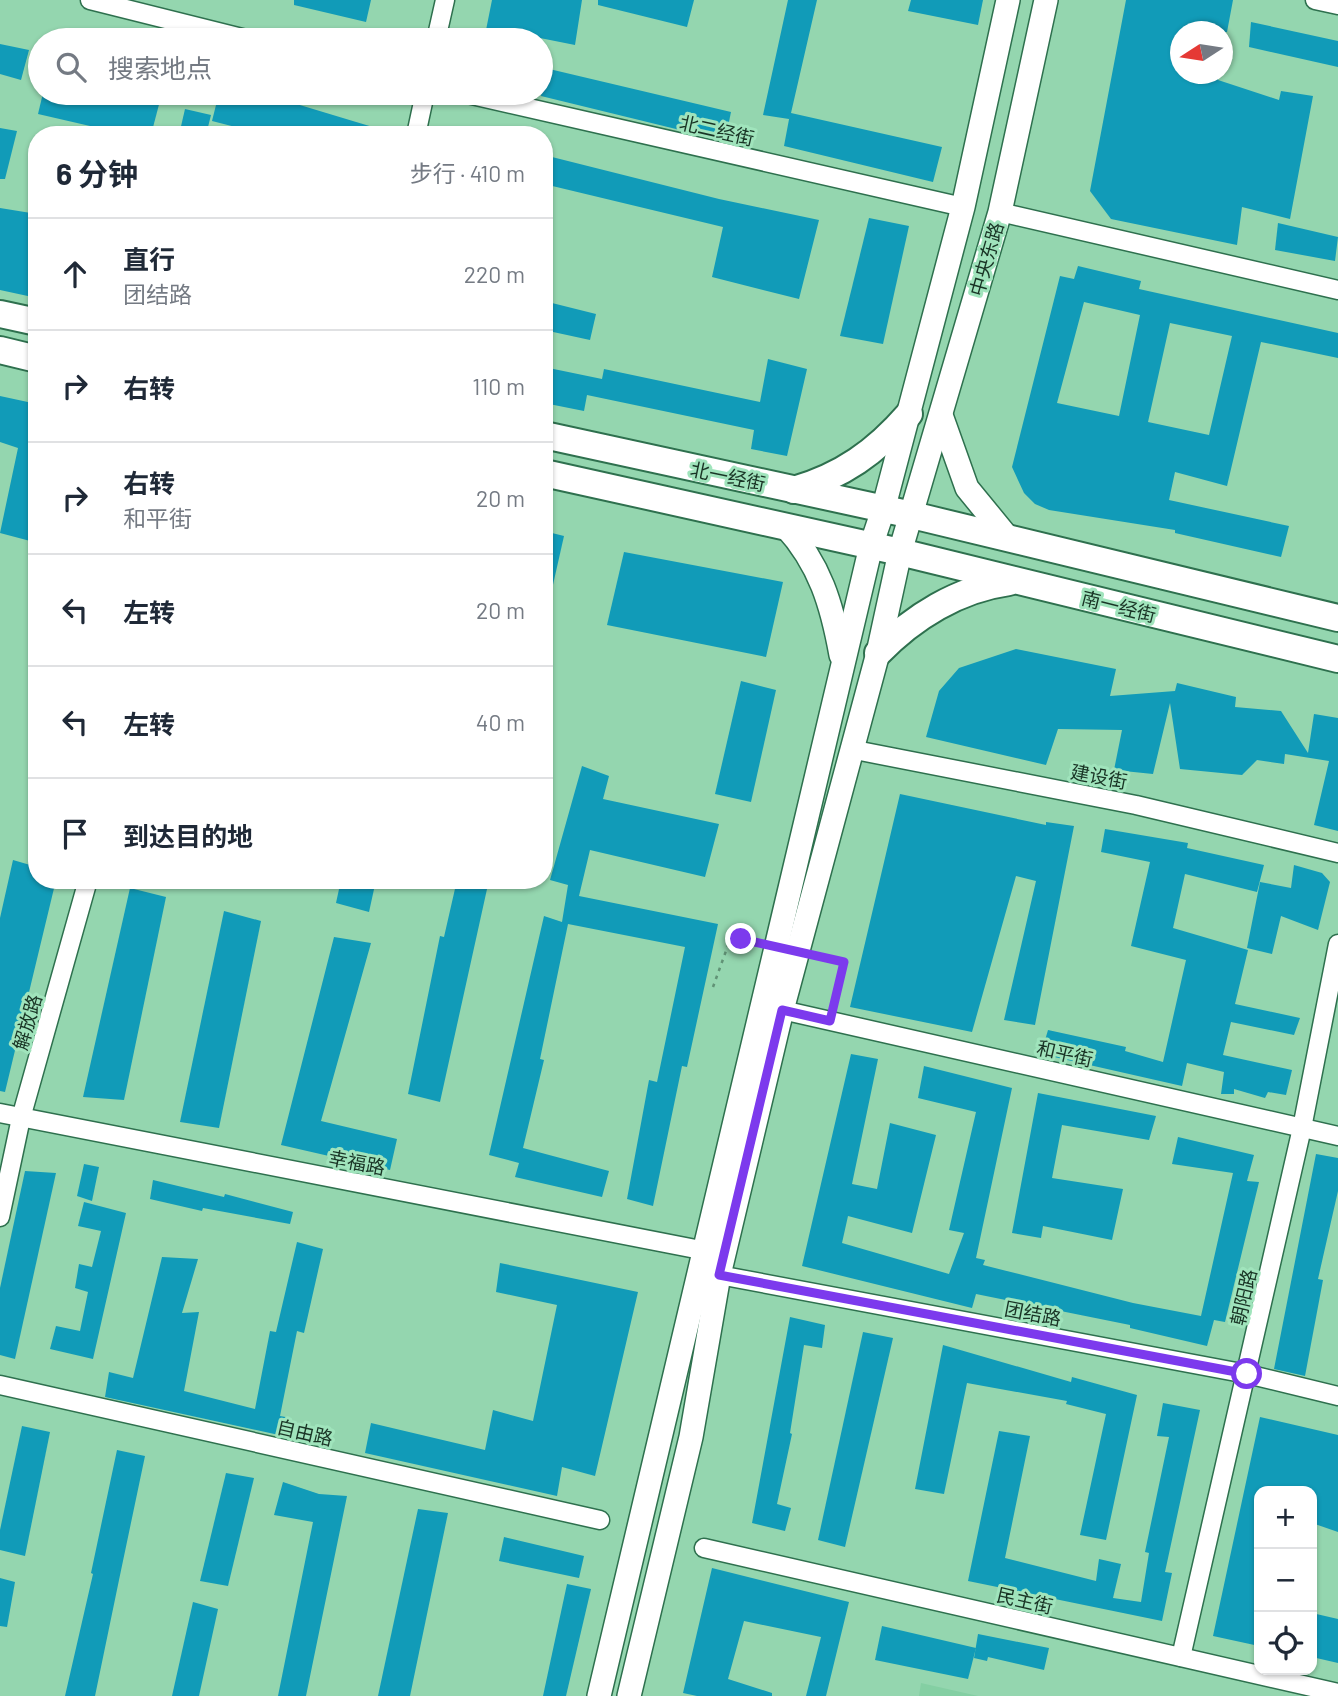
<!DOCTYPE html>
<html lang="zh">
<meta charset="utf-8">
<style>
:root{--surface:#fff;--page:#f6f6f7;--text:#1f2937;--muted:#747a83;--line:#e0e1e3}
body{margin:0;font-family:Barlow,"Noto Sans SC",sans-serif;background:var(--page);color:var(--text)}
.controls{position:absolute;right:21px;bottom:21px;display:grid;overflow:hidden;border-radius:14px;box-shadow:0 2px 5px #0004}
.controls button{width:63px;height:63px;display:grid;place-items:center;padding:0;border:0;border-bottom:2px solid var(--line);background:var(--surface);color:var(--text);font:35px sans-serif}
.compass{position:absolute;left:1170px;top:21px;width:63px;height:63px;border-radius:50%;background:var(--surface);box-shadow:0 2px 5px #0004;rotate:258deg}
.stop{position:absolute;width:21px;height:21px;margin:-16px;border:5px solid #7c3aed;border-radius:50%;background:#fff}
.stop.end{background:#7c3aed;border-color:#fff;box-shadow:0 2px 7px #0008}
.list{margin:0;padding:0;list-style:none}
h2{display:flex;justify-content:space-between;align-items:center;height:91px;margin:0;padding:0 28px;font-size:30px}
h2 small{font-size:23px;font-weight:400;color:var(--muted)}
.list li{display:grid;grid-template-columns:46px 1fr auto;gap:21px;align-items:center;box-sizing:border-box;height:112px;padding:0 28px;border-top:2px solid var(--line)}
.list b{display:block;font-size:26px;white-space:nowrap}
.list p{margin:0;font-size:23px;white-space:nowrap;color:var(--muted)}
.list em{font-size:23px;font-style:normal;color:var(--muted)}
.icon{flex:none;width:38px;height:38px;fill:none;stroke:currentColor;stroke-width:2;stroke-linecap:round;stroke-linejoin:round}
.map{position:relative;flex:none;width:1338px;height:1696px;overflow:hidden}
.search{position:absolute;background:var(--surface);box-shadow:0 2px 5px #0004;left:28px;top:28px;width:525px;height:77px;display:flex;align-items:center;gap:18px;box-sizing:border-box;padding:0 24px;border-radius:38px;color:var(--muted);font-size:26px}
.panel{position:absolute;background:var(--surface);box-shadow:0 2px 5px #0004;left:28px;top:126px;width:525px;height:763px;border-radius:28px}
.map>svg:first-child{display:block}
.built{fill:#84cfa3}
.building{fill:#119bb8;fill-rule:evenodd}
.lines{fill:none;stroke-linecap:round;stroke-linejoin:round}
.minor-casing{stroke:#2e704e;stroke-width:21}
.major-casing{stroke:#2e704e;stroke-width:26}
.highway-casing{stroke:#2e704e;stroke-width:30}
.path{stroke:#619376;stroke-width:2.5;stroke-dasharray:3.5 5;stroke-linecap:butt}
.minor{stroke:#fff;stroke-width:18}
.major{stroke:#fff;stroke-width:23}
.highway{stroke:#fff;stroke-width:26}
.path-bridge{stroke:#619376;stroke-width:2.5;stroke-dasharray:3.5 5;stroke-linecap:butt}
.route{stroke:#7c3aed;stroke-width:9}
.labels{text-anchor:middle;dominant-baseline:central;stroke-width:6;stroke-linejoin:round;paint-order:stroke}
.street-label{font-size:19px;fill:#193425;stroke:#a0e4bc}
</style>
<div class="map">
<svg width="1338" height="1696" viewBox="0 0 1338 1696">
<rect width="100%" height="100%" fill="#94d6af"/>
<polygon class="built" points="921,1683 978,1696 919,1696"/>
<g class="building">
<polygon points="294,0 371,0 366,22 294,5"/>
<polygon points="492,0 582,0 575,45 510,32 508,40 484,40"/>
<polygon points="598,0 694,0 687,27 598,5"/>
<polygon points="788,0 817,0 791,113 942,147 933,182 784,146 790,114 789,119 763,115"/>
<polygon points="911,0 983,0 978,25 908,11"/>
<polygon points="1126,0 1233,0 1227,32 1180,32 1180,74 1219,74 1218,80 1279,100 1281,91 1313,96 1290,219 1242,207 1237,245 1111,219 1090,191"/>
<polygon points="1251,22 1338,41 1338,67 1249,47"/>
<polygon points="0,44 29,50 21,80 0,74"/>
<polygon points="545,68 731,112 725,141 541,96"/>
<polygon points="43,93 162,93 151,135 129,135 38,114"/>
<polygon points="219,93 260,93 386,131 386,135 267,135 212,121"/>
<polygon points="185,109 211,115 206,135 179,135"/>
<polygon points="0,128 17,131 5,179 0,179"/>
<polygon points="544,155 719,199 819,220 799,299 712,277 723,227 544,184"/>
<polygon points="0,208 37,214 37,298 0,290"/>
<polygon points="869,218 909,226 883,344 840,336"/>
<polygon points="1278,223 1338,237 1335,261 1275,250"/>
<path d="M1078 266 1141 281 1139 289 1338 333V358L1261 342 1227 486 1175 472 1169 500 1289 526 1281 557 1175 533V530L1049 510 1035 504 1024 493 1012 467 1060 276 1074 279ZM1084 302 1140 315 1119 416 1057 403ZM1170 323 1232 336 1209 435 1148 422Z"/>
<polygon points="544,301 596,314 590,340 544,330"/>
<polygon points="768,359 807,369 787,456 751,449 754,430 587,395 584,411 544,403 544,367 602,379 604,369 760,402"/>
<polygon points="0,396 37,404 37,527 34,542 0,533 18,448 0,442"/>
<polygon points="544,531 564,536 550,598 544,597"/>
<polygon points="624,552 783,582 766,657 607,625"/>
<polygon points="1016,649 1116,669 1110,696 1175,691 1177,683 1236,697 1235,707 1281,711 1308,753 1314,714 1338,718 1338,831 1314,825 1329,761 1285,754 1284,764 1257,760 1242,775 1180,769 1170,703 1153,774 1114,770 1122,730 1058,729 1046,765 926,737 939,691 959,668"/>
<polygon points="741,681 776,690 751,802 715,794"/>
<polygon points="582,766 609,776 603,799 719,824 705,877 590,850 579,896 718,924 687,1067 682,1066 653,1206 627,1199 649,1080 657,1082 685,947 568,924 540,1059 544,1060 523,1148 609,1171 602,1197 515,1177 519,1163 489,1155 544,916 562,922 568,885 550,880"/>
<polygon points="900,794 1046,825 1046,822 1074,826 1035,1025 1004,1020 1036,881 1016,876 972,1032 850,1007"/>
<polygon points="1105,829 1188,843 1187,848 1264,865 1257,892 1185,874 1173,928 1248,950 1235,1004 1300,1018 1294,1035 1231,1022 1223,1055 1292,1070 1286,1095 1268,1092 1265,1098 1234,1089 1234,1094 1221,1094 1224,1072 1187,1063 1182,1086 1041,1054 1048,1030 1126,1047 1125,1051 1163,1062 1186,960 1131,946 1150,862 1101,852"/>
<polygon points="13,860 37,867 37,880 56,880 5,1092 0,1091 0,918"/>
<polygon points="1294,865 1322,873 1330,882 1318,930 1281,916 1272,954 1247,948 1260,882 1291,888"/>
<polygon points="341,880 376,880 369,912 336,903"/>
<polygon points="457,880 489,880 440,1102 408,1094 440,936 444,937"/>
<polygon points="130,888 166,897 124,1100 83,1097"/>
<polygon points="224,911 261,921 219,1128 180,1122"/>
<polygon points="334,937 371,943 321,1121 397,1139 390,1170 281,1145"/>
<polygon points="851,1054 878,1059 852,1184 877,1189 890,1123 936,1135 912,1233 848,1216 842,1243 949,1274 964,1233 949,1230 976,1112 918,1098 924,1066 1012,1088 976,1258 985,1260 983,1265 1133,1303 1201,1316 1233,1173 1172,1164 1178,1137 1254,1155 1247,1181 1259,1182 1225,1322 1214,1320 1207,1346 1130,1328 1130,1325 976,1294 972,1308 802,1266"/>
<polygon points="1038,1093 1156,1116 1149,1140 1062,1125 1052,1178 1123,1189 1112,1240 1043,1226 1041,1238 1012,1233"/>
<polygon points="1316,1154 1338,1158 1338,1191 1318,1279 1323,1280 1305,1376 1274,1369"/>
<polygon points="84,1164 99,1167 92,1201 77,1196"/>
<polygon points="25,1171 56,1173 15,1359 0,1355 0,1288"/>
<polygon points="153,1180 224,1197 225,1194 293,1212 290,1224 203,1208 202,1211 150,1199"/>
<polygon points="84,1202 126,1213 93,1359 50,1349 56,1326 80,1331 88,1292 75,1288 79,1264 92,1267 101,1231 78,1226"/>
<polygon points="297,1242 323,1249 304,1333 297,1331 280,1416 291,1418 288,1437 105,1397 109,1372 133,1378 162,1257 198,1259 182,1313 199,1312 184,1391 255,1409 270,1331 276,1332"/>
<polygon points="500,1263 638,1292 595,1476 562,1467 557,1496 365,1453 371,1423 485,1450 493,1410 533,1421 557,1305 496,1292"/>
<polygon points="790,1317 825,1325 822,1348 804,1345 790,1433 792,1434 777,1504 791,1508 785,1531 752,1523"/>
<polygon points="863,1332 893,1338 845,1547 818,1540"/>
<polygon points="943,1345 1071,1382 1072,1377 1137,1395 1106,1540 1080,1535 1106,1414 1066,1404 1067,1401 967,1383 944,1494 915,1489"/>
<polygon points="1163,1403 1200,1410 1165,1572 1172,1573 1162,1621 968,1581 999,1431 1030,1436 1005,1558 1096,1581 1099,1559 1121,1564 1113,1598 1141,1602 1149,1553 1145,1552 1169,1437 1157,1436"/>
<polygon points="1260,1417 1338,1435 1338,1532 1312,1523 1312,1491 1259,1491 1259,1646 1213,1636"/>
<polygon points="22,1426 50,1432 25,1556 0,1550 0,1530"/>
<polygon points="117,1450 145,1456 119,1580 95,1696 65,1696 93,1574 91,1573"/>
<polygon points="226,1473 254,1478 228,1586 200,1581"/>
<polygon points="283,1482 319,1494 347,1496 306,1696 278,1696 313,1522 274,1515"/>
<polygon points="418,1509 448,1513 410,1696 378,1696"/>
<polygon points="504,1537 584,1556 579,1578 499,1561"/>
<polygon points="712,1568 849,1602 826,1696 806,1696 821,1637 744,1621 728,1679 772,1693 772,1696 697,1696 683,1693"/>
<polygon points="0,1578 15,1582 7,1627 0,1626"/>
<polygon points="567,1584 591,1589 566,1696 543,1696"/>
<polygon points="193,1602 218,1609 199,1696 172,1696"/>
<polygon points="1312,1613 1338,1619 1338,1663 1312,1657"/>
<polygon points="882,1626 976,1648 968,1679 875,1660"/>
<polygon points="978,1634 1049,1648 1044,1670 988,1657 987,1661 974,1658"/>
</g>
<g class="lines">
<defs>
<g id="minor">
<polyline points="90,0 250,40"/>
<polyline points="1315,0 1338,5"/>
<polyline points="436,40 445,0"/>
<polyline points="463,93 963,207"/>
<polyline points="416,135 425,93"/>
<polyline points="1000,212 1338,290"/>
<polyline points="850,749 1136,805 1338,853"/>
<polyline points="782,1010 1338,1136"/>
<polyline points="0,1113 706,1251"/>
<polyline points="0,1217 21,1118 88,880"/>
<polyline points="719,1275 1247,1374 1338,1396"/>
<polyline points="0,1385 600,1520"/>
<polyline points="704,1548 1338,1693"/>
<polyline points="1181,1657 1302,1128 1338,944"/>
</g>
<g id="major">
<polyline points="941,415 967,488 1008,538"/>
<path d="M785 526C820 564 832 605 841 655"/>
<polyline points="599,1696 871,546 883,510 963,207 1008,0"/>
<polyline points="629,1696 691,1437 719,1275 782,1010 878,653 900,552 1000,212 1046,0"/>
</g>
<g id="highway">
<polyline points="0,314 37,322"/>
<polyline points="0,350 37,359"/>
<polyline points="544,435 912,515 1338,618"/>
<polyline points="544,473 900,552 1338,659"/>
<path d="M794 490C842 476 876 452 909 414"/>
<path d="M878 653C913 617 958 589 1009 582"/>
</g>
</defs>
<use href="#minor" class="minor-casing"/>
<use href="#major" class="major-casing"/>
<use href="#highway" class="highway-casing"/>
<g class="path">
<polyline points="831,959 844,962 834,1005"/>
<polyline points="713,987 731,937 741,939"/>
</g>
<use href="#minor" class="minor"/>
<use href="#major" class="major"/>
<use href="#highway" class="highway"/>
<polyline class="path-bridge" points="741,939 831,959"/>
</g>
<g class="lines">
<polyline class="route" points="741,939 844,962 830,1021 782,1010 719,1275 1247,1374"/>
</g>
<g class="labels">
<g class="street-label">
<text transform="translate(717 130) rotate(13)">北二经街</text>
<text transform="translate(986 259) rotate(-74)">中央东路</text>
<text transform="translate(728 476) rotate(12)">北一经街</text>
<text transform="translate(1119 606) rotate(14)">南一经街</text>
<text transform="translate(1099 776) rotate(11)">建设街</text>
<text transform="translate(27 1022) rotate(-74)">解放路</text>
<text transform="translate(1065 1053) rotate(13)">和平街</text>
<text transform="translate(357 1162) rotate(11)">幸福路</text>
<text transform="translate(1243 1297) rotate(-77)">朝阳路</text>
<text transform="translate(1033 1313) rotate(11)">团结路</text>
<text transform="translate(305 1432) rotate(13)">自由路</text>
<text transform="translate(1025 1600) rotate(13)">民主街</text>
</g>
</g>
</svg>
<div class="controls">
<button>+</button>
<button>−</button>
<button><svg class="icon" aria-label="locate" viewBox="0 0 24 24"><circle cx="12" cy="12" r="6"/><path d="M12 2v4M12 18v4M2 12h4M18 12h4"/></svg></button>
</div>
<svg class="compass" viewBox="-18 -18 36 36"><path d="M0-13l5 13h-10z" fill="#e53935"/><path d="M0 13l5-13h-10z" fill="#747a83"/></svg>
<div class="stop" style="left:1247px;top:1374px"></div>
<div class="stop end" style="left:741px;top:939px"></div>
<div class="search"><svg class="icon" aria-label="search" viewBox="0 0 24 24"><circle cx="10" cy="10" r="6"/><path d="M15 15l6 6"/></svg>搜索地点</div>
<section class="panel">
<h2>6 分钟<small>步行 · 410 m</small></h2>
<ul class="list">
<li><svg class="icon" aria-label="ahead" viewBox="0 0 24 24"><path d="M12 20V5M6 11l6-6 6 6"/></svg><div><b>直行</b><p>团结路</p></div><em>220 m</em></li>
<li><svg class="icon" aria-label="right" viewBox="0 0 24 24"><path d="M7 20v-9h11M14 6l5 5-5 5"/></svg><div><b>右转</b></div><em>110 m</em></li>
<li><svg class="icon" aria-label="right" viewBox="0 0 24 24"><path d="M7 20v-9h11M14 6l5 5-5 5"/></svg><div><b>右转</b><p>和平街</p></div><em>20 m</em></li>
<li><svg class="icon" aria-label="left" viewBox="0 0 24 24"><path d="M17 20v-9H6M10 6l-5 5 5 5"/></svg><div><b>左转</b></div><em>20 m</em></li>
<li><svg class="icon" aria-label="left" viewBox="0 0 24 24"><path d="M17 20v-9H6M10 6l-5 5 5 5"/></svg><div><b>左转</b></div><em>40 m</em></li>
<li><svg class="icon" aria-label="arrive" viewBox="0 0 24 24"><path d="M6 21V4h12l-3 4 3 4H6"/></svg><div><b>到达目的地</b></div></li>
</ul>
</section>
</div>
